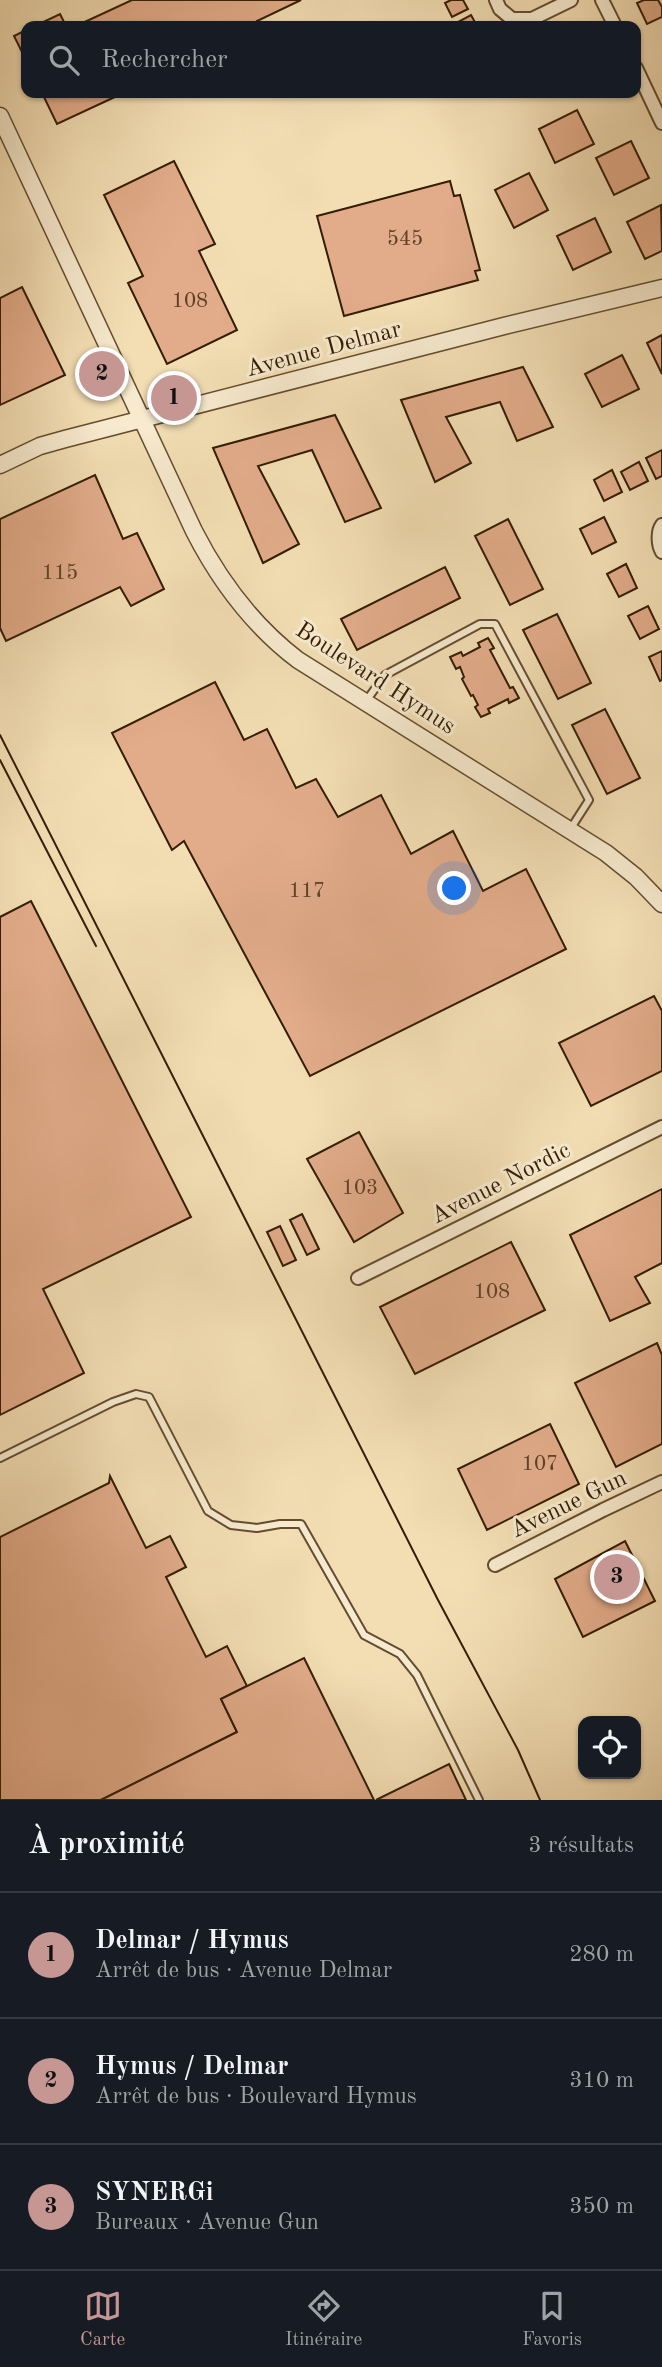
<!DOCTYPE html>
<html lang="fr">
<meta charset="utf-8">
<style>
:root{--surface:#171b24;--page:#20242c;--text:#f1f3f6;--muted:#9ea1a6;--line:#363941;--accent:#c59692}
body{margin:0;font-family:"Old Standard TT",serif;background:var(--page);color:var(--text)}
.controls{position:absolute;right:21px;bottom:21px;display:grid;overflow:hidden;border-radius:14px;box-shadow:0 2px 5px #0004}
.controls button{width:63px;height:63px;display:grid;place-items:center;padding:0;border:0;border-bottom:2px solid var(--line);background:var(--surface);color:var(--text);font:35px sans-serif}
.you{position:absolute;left:455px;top:889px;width:24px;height:24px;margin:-18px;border:5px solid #fff;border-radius:50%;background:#1a73e8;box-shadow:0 0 0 10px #1a73e833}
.badge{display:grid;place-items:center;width:46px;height:46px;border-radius:50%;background:var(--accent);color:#111;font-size:23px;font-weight:700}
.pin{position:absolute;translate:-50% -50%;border:4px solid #fff;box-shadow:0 2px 7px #0006}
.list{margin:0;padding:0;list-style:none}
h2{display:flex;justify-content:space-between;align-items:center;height:91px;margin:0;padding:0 28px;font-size:30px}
h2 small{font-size:23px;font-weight:400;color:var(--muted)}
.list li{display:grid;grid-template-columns:46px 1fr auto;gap:21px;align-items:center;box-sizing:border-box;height:126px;padding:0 28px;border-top:2px solid var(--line)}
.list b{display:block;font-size:26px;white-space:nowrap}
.list p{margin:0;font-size:23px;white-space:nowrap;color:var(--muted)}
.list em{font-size:23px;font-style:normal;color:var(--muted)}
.icon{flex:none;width:38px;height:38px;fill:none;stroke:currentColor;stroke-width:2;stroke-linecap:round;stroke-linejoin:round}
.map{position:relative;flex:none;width:662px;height:1800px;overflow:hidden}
.search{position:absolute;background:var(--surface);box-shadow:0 2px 5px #0004;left:21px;right:21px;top:21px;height:77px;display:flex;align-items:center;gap:18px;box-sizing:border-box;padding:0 24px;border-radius:14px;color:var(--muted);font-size:26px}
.sheet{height:469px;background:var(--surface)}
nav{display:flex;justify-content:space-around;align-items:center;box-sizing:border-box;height:98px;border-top:2px solid var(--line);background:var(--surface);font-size:19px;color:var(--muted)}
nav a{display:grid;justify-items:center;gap:4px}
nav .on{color:var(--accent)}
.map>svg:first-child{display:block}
.building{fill:#e2ac8a;stroke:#341d03;stroke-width:2}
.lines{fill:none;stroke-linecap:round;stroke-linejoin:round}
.service-casing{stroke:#644d2f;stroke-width:10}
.minor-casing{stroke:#644d2f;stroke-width:16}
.tertiary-casing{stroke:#644d2f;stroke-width:19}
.service{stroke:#f7eace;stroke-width:6}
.minor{stroke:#f7eace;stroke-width:12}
.tertiary{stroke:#f7eace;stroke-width:16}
.tram{stroke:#341d03;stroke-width:2}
.labels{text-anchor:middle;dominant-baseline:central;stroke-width:6;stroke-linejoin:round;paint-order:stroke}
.number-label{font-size:21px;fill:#604125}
.street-label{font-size:24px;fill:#341d03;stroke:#f7eace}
</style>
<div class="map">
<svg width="662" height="1800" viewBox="0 0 662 1800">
<rect width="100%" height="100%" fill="#f3deb4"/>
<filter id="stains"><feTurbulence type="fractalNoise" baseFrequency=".00286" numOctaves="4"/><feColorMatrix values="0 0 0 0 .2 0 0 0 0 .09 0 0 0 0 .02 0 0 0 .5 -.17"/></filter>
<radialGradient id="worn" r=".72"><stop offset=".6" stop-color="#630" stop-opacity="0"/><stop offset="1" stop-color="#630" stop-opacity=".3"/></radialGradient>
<g class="building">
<polygon points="132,0 301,0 257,21 259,26 76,26"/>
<polygon points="451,0 463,0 468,9 452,17 445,3"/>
<polygon points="644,0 658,0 662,7 662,17 647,24 637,3"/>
<polygon points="60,14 66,26 35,26"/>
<polygon points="471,15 477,26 458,26 456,23"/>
<polygon points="26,30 26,60 14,36"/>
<polygon points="42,93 115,93 117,96 57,124"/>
<polygon points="577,110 594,144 555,163 539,129"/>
<polygon points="631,141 649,178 614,195 596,158"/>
<polygon points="174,161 215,244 199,251 237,330 167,364 128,283 143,276 104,195"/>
<polygon points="529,173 548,210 514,228 495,190"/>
<polygon points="450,181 454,196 460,195 480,270 475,271 478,280 344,316 317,216"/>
<polygon points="661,205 662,251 645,259 627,222"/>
<polygon points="595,218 611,252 573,270 557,236"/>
<polygon points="22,287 65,375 0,405 0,298"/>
<polygon points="662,335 662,374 647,343"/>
<polygon points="622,355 639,389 602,407 585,374"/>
<polygon points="523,367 553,427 517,441 500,402 446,417 471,463 435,482 401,400"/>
<polygon points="335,415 381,508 345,522 312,450 258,466 299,544 263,563 213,448"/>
<polygon points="662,450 662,476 656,479 646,458"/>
<polygon points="639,462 648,481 630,490 621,472"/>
<polygon points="612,470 622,492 604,501 594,480"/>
<polygon points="95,475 123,539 137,533 164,589 131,606 120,587 6,641 0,628 0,519"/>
<polygon points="604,517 616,542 592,554 580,529"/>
<polygon points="508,519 543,589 510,605 475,536"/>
<polygon points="626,564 637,588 619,597 607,574"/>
<polygon points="445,567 460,598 357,650 341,619"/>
<polygon points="648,606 659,629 640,639 628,616"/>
<polygon points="557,614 591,683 558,699 523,630"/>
<polygon points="488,638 494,648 490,650 510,688 513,687 519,698 509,703 508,699 488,709 490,713 481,717 475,707 478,705 473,695 471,696 462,679 464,677 460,667 456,669 450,657 461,652 463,656 480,647 478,643"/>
<polygon points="662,651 662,680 660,681 649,657"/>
<polygon points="215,682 244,740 267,729 296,788 316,779 338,817 381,795 411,854 453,831 483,891 526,869 566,949 310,1076 184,841 172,850 112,733"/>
<polygon points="605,709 640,778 607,794 572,725"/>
<polygon points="31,901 191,1217 43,1289 84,1373 0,1415 0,917"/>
<polygon points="654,996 662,1011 662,1071 591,1106 559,1043"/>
<polygon points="359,1132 403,1213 354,1242 307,1159"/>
<polygon points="662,1189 662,1263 635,1277 650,1303 610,1321 570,1235"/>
<polygon points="302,1214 319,1249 307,1255 290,1220"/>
<polygon points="280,1226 296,1260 283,1266 267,1232"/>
<polygon points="511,1242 545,1310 415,1374 380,1307"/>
<polygon points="657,1343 662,1355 662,1444 616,1467 575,1383"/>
<polygon points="550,1424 579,1484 487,1530 458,1469"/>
<polygon points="110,1476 146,1548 170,1536 186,1567 166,1577 206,1657 227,1646 247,1686 221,1699 237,1732 101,1800 0,1800 0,1537 109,1483"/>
<polygon points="625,1541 655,1601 583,1637 555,1579"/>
<polygon points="304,1658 374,1800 101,1800 237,1732 221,1699"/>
<polygon points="449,1764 466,1800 376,1800"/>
</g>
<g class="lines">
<defs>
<g id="service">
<polyline points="366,701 385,675 480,624 495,624 589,800 571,828"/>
<polyline points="0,1458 113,1402 136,1394 149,1397 208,1511 231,1525 257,1528 280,1524 301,1524 364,1635 400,1654 417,1675 479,1800"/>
</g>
<g id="minor">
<polyline points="496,0 500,9 512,19 532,19 571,0"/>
<polyline points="602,0 615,26"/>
<polyline points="636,68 662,123"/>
<path d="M662 525C657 532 658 545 662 552"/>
<polyline points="358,1278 662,1127"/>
<polyline points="495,1565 603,1510 662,1482"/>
</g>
<g id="tertiary">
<path d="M0 116 194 531C220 582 252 625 298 660L606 853 636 877 662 904"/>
<polyline points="0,465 40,446 65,439 504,326 662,288"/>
</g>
</defs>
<use href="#service" class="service-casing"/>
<use href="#minor" class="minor-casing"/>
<use href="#tertiary" class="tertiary-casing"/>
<use href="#service" class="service"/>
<use href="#minor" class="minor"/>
<use href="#tertiary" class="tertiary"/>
<g class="tram">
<polyline points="0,735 438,1600 518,1750 540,1800"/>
<polyline points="0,760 96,946"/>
</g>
</g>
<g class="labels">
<g class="number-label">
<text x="405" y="239">545</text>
<text x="190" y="301">108</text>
<text x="60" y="573">115</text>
<text x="307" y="891">117</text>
<text x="360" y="1188">103</text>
<text x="492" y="1292">108</text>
<text x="540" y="1464">107</text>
</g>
<g class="street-label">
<text transform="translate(324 350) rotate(-15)">Avenue Delmar</text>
<text transform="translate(375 679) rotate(33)">Boulevard Hymus</text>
<text transform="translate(501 1184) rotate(-27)">Avenue Nordic</text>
<text transform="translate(569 1505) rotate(-26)">Avenue Gun</text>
</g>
</g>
<rect width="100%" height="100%" filter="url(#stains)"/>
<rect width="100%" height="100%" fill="url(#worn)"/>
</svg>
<div class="controls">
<button><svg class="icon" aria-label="locate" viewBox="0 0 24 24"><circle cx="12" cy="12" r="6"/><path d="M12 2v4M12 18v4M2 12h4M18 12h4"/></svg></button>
</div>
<div class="you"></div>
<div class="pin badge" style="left:174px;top:398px">1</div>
<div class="pin badge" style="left:102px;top:374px">2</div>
<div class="pin badge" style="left:617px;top:1577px">3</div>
<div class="search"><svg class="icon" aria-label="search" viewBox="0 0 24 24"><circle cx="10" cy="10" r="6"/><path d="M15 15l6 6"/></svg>Rechercher</div>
</div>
<section class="sheet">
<h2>À proximité<small>3 résultats</small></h2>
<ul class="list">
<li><span class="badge">1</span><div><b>Delmar / Hymus</b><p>Arrêt de bus · Avenue Delmar</p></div><em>280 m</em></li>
<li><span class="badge">2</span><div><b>Hymus / Delmar</b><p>Arrêt de bus · Boulevard Hymus</p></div><em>310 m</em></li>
<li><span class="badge">3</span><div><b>SYNERGi</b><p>Bureaux · Avenue Gun</p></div><em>350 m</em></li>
</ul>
</section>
<nav>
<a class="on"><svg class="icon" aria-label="map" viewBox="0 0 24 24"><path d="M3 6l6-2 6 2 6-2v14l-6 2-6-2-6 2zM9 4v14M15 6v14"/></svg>Carte</a>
<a><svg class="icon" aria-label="directions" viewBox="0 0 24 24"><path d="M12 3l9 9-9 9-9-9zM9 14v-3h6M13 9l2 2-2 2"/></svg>Itinéraire</a>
<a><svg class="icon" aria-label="saved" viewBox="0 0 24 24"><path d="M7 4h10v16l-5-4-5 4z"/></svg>Favoris</a>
</nav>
